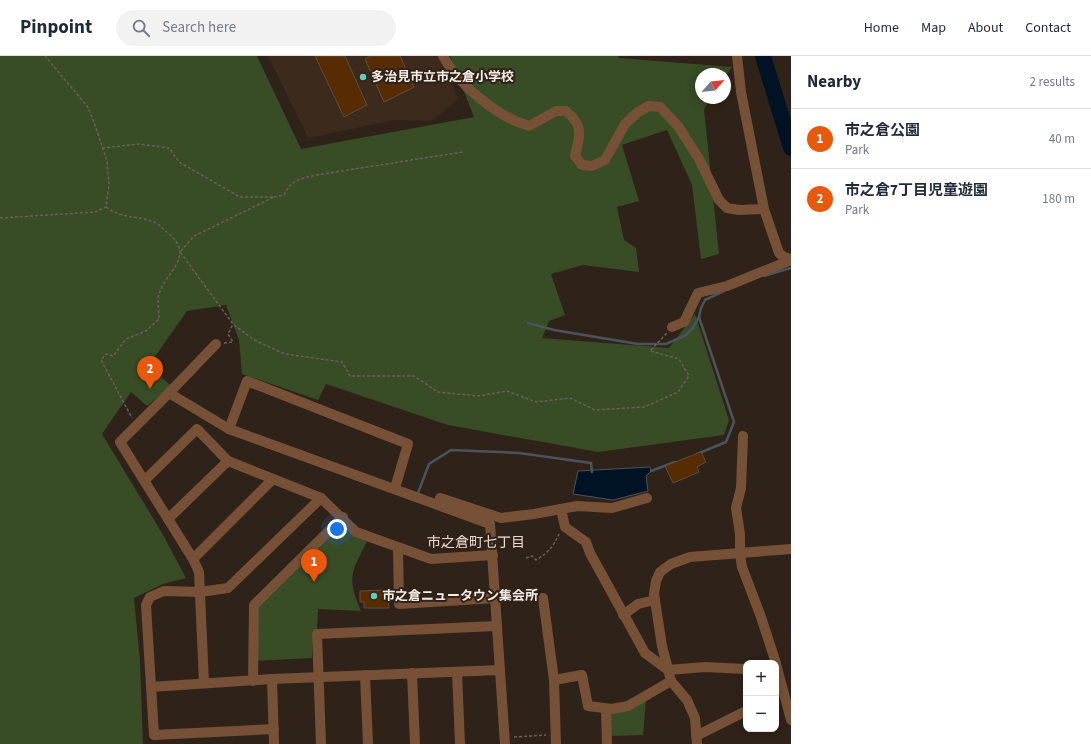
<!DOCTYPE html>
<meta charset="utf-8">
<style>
:root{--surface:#fff;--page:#f2f2f3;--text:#1f2937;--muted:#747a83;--line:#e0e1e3;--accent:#ea580c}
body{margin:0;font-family:"Source Sans 3","Noto Sans JP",sans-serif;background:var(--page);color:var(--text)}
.controls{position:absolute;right:12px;bottom:12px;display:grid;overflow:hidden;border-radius:8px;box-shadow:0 2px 10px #0003}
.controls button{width:36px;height:36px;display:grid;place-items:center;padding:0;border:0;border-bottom:1px solid var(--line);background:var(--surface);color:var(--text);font:20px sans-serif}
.compass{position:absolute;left:695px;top:12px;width:36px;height:36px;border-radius:50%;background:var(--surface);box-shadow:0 2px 10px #0003;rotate:63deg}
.you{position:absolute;left:337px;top:473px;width:14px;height:14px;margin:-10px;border:3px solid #fff;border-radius:50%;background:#1a73e8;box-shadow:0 0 0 6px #1a73e833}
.badge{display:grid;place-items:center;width:26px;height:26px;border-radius:50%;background:var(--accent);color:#fff;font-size:13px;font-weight:700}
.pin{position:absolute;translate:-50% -33px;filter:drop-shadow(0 1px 2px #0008)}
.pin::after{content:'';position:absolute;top:21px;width:14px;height:12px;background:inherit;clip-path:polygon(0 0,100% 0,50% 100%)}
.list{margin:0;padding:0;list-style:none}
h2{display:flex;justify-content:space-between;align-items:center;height:52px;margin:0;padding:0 16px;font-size:17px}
h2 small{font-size:13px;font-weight:400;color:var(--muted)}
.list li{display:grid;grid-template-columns:26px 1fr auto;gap:12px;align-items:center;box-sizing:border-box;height:60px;padding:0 16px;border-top:1px solid var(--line)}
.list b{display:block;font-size:15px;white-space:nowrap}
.list p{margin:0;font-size:13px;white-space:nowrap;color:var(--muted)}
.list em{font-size:13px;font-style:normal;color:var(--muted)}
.icon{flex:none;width:22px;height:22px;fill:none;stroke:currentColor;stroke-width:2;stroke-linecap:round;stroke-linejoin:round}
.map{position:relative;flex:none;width:791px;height:688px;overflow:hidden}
header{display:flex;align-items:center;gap:24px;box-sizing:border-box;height:56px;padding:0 20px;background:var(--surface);border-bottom:1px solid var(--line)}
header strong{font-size:19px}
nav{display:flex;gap:22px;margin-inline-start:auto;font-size:14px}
.search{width:280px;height:36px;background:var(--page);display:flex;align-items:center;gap:10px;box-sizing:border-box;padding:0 14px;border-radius:22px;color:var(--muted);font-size:15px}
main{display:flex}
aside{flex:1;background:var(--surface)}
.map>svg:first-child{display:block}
.built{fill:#3c2a1d}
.green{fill:#384c25}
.water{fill:#001324;stroke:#4a545e}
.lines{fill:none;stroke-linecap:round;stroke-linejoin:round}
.stream{stroke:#4a545e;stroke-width:2.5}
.river{stroke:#001324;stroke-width:16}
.building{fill:#572c03;stroke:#5c4d43}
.path{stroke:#6c6058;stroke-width:1.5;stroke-dasharray:3 2;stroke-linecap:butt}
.minor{stroke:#765137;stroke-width:10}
.poi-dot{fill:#5ccebb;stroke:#2f2219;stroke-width:1.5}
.labels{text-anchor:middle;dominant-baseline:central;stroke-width:4;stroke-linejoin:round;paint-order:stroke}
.poi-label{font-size:13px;font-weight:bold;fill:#f5ece6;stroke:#2f2219;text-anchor:start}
.neighbourhood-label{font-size:14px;fill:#ecdbcf;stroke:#2f2219}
</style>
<header>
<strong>Pinpoint</strong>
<div class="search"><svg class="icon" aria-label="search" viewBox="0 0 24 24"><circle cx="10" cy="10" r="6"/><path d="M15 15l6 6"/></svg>Search here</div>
<nav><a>Home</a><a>Map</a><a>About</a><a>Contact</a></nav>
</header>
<main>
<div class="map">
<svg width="791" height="688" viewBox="0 0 791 688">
<rect width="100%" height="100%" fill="#2f2219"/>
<polygon class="built" points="268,0 439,0 458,43 431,65 395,64 308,82"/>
<g class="green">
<polygon points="0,0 257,0 301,93 474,61 450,0 618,0 619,2 732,11 725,21 725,18 701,18 701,42 711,42 704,53 719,198 701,203 692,129 667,74 622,89 639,145 617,151 624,184 636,192 639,216 583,209 551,218 565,259 549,265 542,282 669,292 695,258 729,364 724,379 598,396 448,369 326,328 318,344 242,318 239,284 226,249 187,255 149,309 171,330 147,350 131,336 102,378 162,477 186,522 163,528 134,542 140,605 143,688 0,688"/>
<path d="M343 461 369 481C353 515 345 518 361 555L318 553 317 574 312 576V602L254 605V549Z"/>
<polygon points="646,643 643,679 610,680 608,656"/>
</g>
<polygon class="water" points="650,411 651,415 646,420 648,435 613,444 573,438 578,415"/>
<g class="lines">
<g class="stream">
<polyline points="764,220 791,212"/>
<polyline points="528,267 554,274 638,288 666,288 686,279 692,273 699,261 701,252 705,244 724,235"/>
<polyline points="697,398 726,386 734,366 699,261"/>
<polyline points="651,415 675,406"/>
<polyline points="418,437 429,408 451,394 519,397 591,407 592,416"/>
</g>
<polyline class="river" points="763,0 791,92"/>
</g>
<g class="building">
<polygon points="315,0 345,0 367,49 344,61"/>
<polygon points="371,0 400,0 414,31 384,46 365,3"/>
<polygon points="701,396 706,406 697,411 699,416 673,427 665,410"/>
<polygon points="387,534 389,552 364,552 364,546 360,546 360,535"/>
</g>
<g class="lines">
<g class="path">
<polyline points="102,92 139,88 169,92 179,106 240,141 274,141 194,180 180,196 233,268 254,284 285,298 342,306 350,320 414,320 438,336 479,340 507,335 536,346 570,342 595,354 644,351 678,336 689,320 679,303 650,295 667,277"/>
<path d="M274 141 284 139C292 123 300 123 316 119L463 96"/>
<path d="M106 151C124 164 139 159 156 167 160 169 165 175 170 179 195 201 165 217 159 238 157 245 159 255 159 263L146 275 126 283 113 300 106 298 101 304 132 362"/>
<polyline points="0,162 95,156 106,151 109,128 107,105 94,66 87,50 45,0"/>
<polyline points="224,287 233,286 228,278 233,268"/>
<path d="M526 502 532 500 536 504C548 497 553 491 559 478"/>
<polyline points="506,542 534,542"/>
<polyline points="514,681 546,679"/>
</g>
<g class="minor">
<path d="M443 0C458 29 498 61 529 70L556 55H566C584 70 580 79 575 100L582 109 592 110 605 104 625 68 638 56 649 50 660 51 678 70 699 103 719 144 727 152 739 154 764 153"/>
<polyline points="737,0 741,36 764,153 779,197 784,201 791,203"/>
<polyline points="672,271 684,266 698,237 727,230 791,204"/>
<polyline points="169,337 216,288"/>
<polyline points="229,373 247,325 408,388 395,432"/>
<polyline points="743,380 741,432 736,452 740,478 740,498 742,511 761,561 776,607"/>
<polyline points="145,424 197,373 228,405 321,442 356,476 431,503 493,499"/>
<polyline points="440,442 501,462 534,458 577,450 612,452 647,442"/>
<polyline points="561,453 565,471 586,486 590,497 645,597 668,614 705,611 746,613"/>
<polyline points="168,463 228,405"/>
<polyline points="398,492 399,548 496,542"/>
<polyline points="193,503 273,423"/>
<polyline points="543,542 554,624"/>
<polyline points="623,559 638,548 655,544"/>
<polyline points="776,608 791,664"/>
<polyline points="457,616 460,688"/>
<polyline points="412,617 415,688"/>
<polyline points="365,619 368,688"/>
<polyline points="272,623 274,688"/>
<polyline points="253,625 254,549 343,461"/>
<polyline points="204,627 199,516 193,503 120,386 169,337 229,373 490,468 505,688"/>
<polyline points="151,631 272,623 500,614"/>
<polyline points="606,653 607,688"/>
<polyline points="274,673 154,679 146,549 150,541 164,535 200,536 228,532 321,442"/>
<polyline points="696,680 746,655"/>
<polyline points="321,688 317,578 497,570"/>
<polyline points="556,688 554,624 582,619 588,650 612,653 628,650 671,625"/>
<polyline points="697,688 695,662 687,644 671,625 662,590 654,538 656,525 660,516 671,508 690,501 791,493"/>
</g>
</g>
<g class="poi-dot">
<circle cx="363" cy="21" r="4"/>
<circle cx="374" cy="540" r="4"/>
</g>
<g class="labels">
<g class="poi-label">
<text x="371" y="21">多治見市立市之倉小学校</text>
<text x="382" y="540">市之倉ニュータウン集会所</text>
</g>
<g class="neighbourhood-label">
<text x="476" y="487">市之倉町七丁目</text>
</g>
</g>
</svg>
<div class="controls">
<button>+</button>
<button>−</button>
</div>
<svg class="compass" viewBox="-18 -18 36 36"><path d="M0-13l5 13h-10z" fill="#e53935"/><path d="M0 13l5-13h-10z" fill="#747a83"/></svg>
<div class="you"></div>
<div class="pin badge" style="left:314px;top:526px">1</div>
<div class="pin badge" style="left:150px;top:333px">2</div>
</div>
<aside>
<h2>Nearby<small>2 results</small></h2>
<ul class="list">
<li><span class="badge">1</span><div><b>市之倉公園</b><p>Park</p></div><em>40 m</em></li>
<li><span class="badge">2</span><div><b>市之倉7丁目児童遊園</b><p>Park</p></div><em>180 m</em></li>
</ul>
</aside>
</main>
